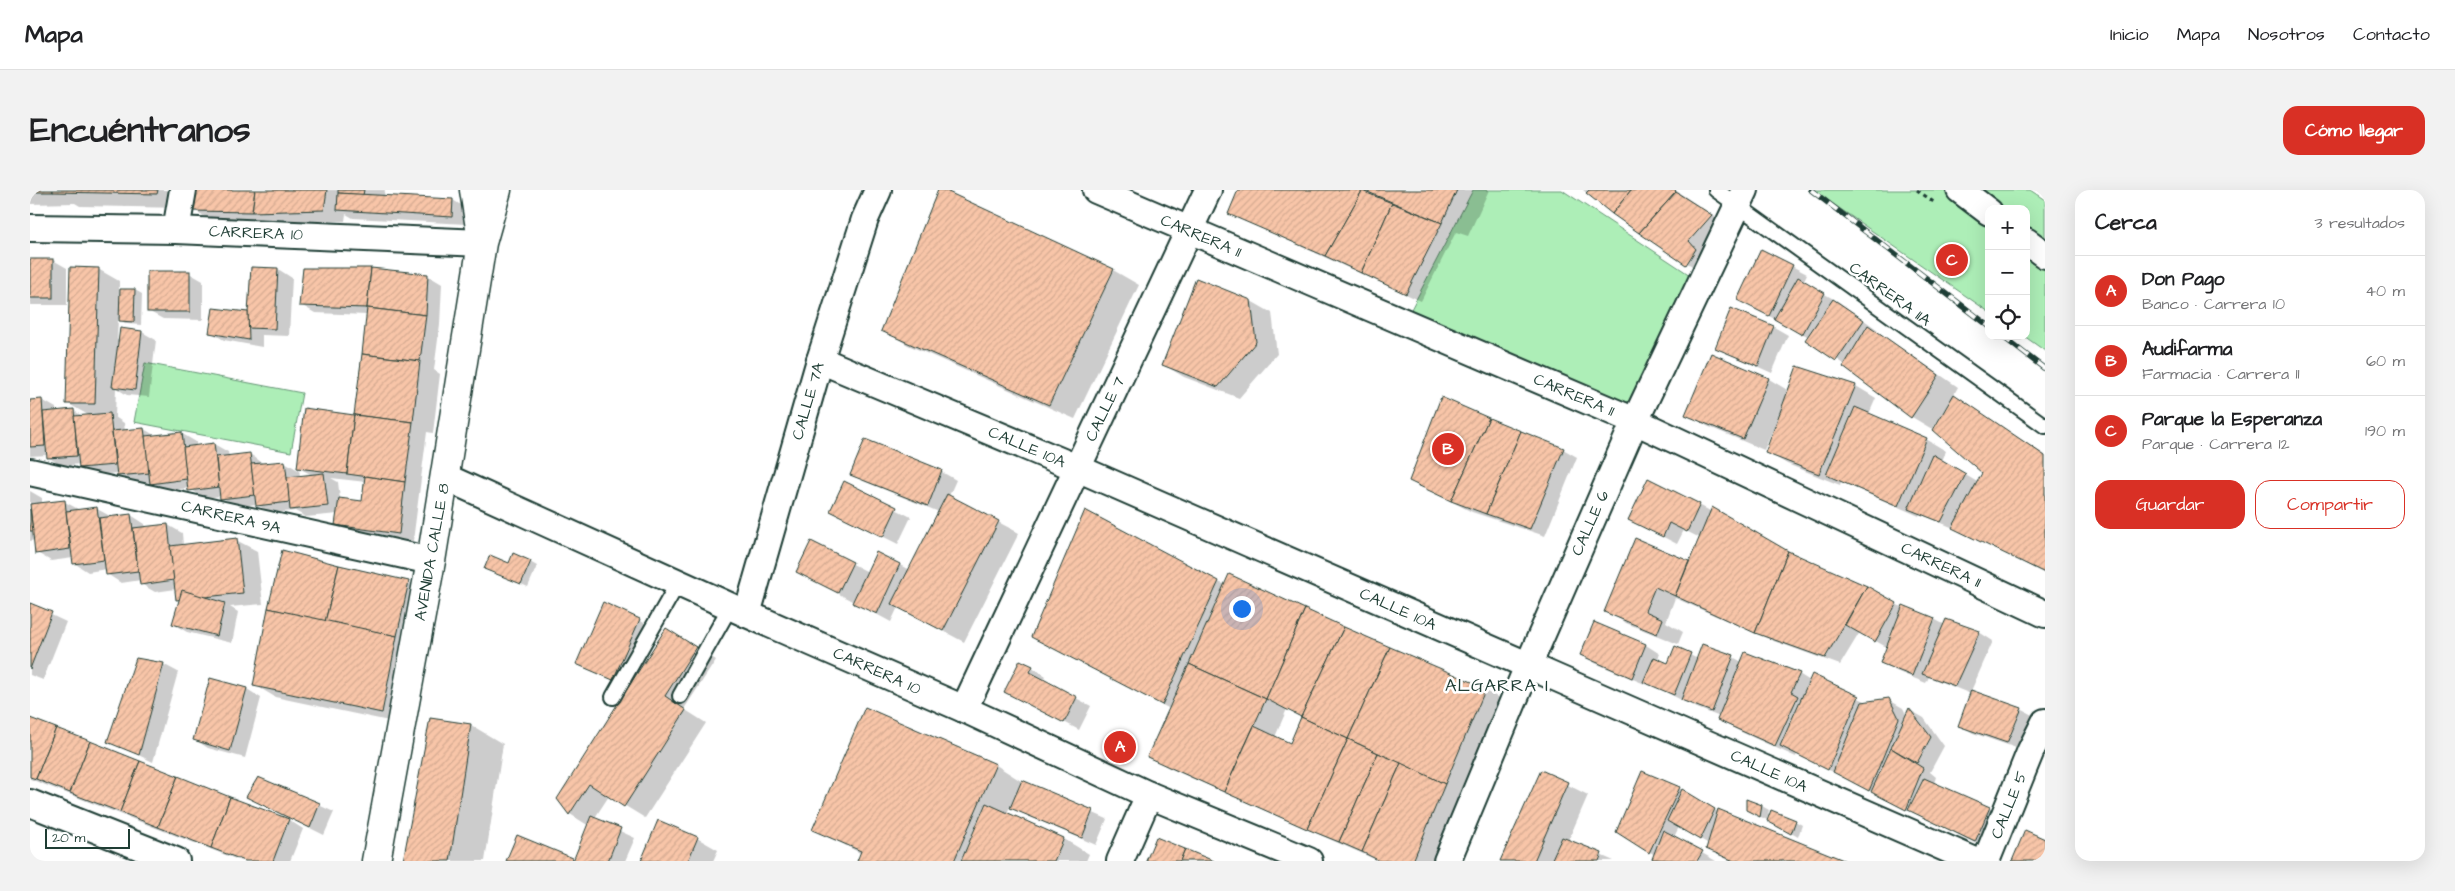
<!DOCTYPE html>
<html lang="es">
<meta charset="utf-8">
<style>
:root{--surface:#fff;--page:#f2f2f2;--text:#202124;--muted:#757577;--line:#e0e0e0;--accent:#d93025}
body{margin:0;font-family:"Architects Daughter",sans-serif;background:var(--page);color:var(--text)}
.controls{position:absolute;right:15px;top:15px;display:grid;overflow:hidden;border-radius:10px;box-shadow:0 5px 20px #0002}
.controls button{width:45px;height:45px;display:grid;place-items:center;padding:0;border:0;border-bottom:1px solid var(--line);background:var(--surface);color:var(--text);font:25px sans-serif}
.scale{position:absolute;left:15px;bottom:12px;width:85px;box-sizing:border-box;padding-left:5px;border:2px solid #1f3d34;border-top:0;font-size:14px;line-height:18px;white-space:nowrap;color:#1f3d34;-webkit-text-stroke:4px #fff;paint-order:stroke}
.you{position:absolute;left:1211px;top:418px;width:18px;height:18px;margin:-12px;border:4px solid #fff;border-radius:50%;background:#1a73e8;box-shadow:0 0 0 8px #1a73e833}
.badge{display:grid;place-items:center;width:32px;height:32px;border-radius:50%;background:var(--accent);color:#fff;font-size:16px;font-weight:700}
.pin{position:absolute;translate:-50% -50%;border:2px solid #fff;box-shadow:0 1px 5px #0006}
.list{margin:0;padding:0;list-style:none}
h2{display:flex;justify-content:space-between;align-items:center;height:65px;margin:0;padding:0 20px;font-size:21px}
h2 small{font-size:16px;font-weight:400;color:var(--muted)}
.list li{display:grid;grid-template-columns:32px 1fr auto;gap:15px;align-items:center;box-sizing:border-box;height:70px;padding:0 20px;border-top:1px solid var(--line)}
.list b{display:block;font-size:19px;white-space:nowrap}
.list p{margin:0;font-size:16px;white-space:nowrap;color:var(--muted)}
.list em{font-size:16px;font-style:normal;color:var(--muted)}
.actions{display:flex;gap:10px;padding:15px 20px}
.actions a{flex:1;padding:11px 0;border:1px solid var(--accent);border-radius:15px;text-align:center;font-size:18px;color:var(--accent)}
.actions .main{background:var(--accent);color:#fff}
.icon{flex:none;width:28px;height:28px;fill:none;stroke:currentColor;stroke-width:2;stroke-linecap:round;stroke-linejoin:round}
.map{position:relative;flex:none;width:2015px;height:671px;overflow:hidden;border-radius:15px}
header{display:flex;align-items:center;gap:30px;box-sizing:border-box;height:70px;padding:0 25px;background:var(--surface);border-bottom:1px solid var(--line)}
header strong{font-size:24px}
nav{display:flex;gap:28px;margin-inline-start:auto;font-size:18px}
.intro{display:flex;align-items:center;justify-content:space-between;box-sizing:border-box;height:120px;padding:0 30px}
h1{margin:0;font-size:35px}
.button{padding:12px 22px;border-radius:15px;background:var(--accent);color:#fff;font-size:18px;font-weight:700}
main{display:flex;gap:30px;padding:0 30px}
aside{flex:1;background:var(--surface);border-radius:15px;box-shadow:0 5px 20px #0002}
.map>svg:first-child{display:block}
.park{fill:#adeeb7;stroke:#669676}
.shadow{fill:#0003;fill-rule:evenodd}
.building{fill:url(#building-hatch);stroke:#1f3d34}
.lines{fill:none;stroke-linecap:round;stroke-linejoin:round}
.service-casing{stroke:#1f3d34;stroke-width:18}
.minor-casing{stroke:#1f3d34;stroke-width:30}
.secondary-casing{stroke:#1f3d34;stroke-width:31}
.path{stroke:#1f3d34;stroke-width:3;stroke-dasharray:4 4;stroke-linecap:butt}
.service{stroke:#fff;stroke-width:14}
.minor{stroke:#fff;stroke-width:26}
.secondary{stroke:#fff;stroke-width:28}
.rail-casing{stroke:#1f3d34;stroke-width:5.5}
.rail{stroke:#fff;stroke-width:4;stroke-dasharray:11;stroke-linecap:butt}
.labels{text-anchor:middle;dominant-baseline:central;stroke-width:5;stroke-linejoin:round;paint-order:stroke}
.street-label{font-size:16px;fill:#1f3d34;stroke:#fff}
.neighbourhood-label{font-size:18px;letter-spacing:1px;fill:#1f3d34;stroke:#fff}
</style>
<header>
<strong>Mapa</strong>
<nav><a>Inicio</a><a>Mapa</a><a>Nosotros</a><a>Contacto</a></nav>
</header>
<div class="intro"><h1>Encuéntranos</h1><a class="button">Cómo llegar</a></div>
<main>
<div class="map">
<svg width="2015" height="671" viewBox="0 0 2015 671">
<defs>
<pattern id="building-hatch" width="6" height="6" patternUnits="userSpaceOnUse" patternTransform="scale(1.25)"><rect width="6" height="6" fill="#f8c5a8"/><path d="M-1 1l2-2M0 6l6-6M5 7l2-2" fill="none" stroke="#d4aa91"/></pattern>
</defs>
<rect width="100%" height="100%" fill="#fff"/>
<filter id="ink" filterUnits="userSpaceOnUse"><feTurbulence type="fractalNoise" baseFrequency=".02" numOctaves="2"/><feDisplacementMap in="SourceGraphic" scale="10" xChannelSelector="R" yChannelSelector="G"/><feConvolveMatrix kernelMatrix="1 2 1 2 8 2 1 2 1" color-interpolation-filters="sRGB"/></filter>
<g filter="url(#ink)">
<g class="park">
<polygon points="1443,0 1532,0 1663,87 1601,225 1377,127"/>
<polygon points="1783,0 2000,0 2015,10 2015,161 1994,146 1996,146 1996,19 1959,19 1959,122"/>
<polygon points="115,173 272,203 261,262 104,232"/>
</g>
<g class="shadow">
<polygon points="0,0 155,0 153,18 50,16 45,13 0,14"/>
<polygon points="167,0 355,0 354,6 423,10 437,19 436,34 323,28 316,24 315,31 244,33 184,32 164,20"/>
<polygon points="909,0 1083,80 1109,95 1045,229 878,155 853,140"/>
<polygon points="1209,0 1459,0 1438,46 1426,42 1391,111 1200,24"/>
<polygon points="1553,0 1645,0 1696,34 1671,82 1583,23"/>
<polygon points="1731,60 1777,84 1773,92 1809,112 1848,140 1846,141 1928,197 1923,206 2015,265 2015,384 1926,339 1890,324 1889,326 1811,292 1810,295 1757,274 1737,262 1747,235 1745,235 1734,260 1677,236 1657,224 1682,165 1739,189 1759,201 1768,178 1826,196 1846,208 1839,224 1896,249 1916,261 1912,271 1949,293 1954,283 1909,233 1907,232 1902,239 1882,227 1779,147 1722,117"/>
<polygon points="0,70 23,70 37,78 37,115 0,115"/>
<polygon points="222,78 248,79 262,88 259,146 232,145 232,157 194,150 180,142 220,124"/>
<path d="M68 79 89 91V100H105L112 104 111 135 97 134 88 129 87 150 112 142 126 150 119 207 97 205 86 198 85 227 94 233 95 241 114 239 126 246 151 243 166 252V256L184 254 198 262 199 267 220 264 234 274 255 272 268 280 275 220 325 226 337 125 285 123 271 115 397 85 412 94 410 134 404 180 410 184 403 243 397 242 383 351 321 343 306 335 308 324 276 327 265 321 241 323 226 314 206 317 191 306 174 308 159 298 136 301 122 292 102 294 88 283 64 285 50 277V274L32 276 18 267V265L0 266V212L12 210 26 218V222L43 220 54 227 60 226 37 213ZM269 278 282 285 270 287ZM301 288 336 292 333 312 310 309 308 292Z"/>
<polygon points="159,83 173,91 173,130 133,129 118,121"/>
<polygon points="1221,111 1242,123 1247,164 1209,208 1154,187 1134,175"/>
<polygon points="1744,137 1758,145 1742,183 1686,158"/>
<polygon points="835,251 912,282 926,290 919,306 989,343 934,452 868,417 861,432 768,382 782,353 838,382 870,375 879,380 909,322 836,292 822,284"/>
<polygon points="1533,259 1547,267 1515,346 1442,322 1380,290"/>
<polygon points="815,293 881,327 868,354 816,328"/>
<polygon points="0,301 12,308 12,314 35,312 50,320 67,319 82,327 101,325 115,334 116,338 138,335 152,343 153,355 206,350 227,361 233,414 200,417 208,422 202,453 157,442 143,434 150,411 148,409 146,399 125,402 111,394 111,390 91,393 77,384 76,379 58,382 44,373 43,368 21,371 7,363 5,350 0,351"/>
<polygon points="1669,315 1758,363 1837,397 1873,418 1904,429 1915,435 1949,442 1963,451 1941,501 1991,519 2006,527 1992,560 1943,543 1929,535 1941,504 1899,487 1896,493 1866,481 1851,473 1858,458 1830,442 1810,475 1741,450 1645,408 1636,432 1653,442 1648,454 1596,433 1576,421 1606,350 1660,373 1670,348 1654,340 1647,354 1614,337"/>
<polygon points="500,372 507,376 498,397 456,379"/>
<polygon points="379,392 399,404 373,534 245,507 225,495"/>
<path d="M1188 392 1274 421 1470 508 1429 603 1435 606 1408 671H1349L1139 578 1119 566 1140 519 1029 461ZM1257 519 1272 527 1260 555 1245 547Z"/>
<polygon points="0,415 36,432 13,490 0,485"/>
<polygon points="609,430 623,438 597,497 548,473"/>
<polygon points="1565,433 1616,455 1630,464 1627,470 1638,474 1645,458 1668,469 1703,467 1712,472 1769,484 1780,491 1782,486 1837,512 1859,510 1873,518 1877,526 1880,520 1894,528 1914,556 1900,582 1906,587 1904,593 1974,626 1959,660 1767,564 1766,567 1709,541 1689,530 1690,527 1667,518 1618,493 1617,495 1565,473 1551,465"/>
<polygon points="657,451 686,470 654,519 676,533 615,628 579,606 564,629 605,648 595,671 477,671 545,671 559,636 540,624 528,609"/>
<polygon points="133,474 148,482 123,572 79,551"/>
<polygon points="1002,477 1016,486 1014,491 1061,516 1049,540 976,501"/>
<polygon points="181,490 217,499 231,508 215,568 178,558 164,549"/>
<polygon points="835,519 966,575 991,591 1077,629 1066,655 996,625 980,616 977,624 1034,649 1059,664 1056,671 828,671 832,664 784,639"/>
<polygon points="0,529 259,630 273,639 260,671 211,671 0,589"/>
<polygon points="441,535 473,554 455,671 375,671"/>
<polygon points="1512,582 1558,605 1538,651 1584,671 1472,671"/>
<polygon points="229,588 304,622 294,645 218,607"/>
<polygon points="1649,598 1688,622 1813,671 1700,671 1678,658 1679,654 1649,637 1644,647 1686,671 1627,671 1623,669 1625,665 1588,642"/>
<polygon points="1732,616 1739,620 1737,630 1717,620"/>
<polygon points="1738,630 1765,631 1772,635 1768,647"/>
<polygon points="667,648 688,660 683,671 612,671"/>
</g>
<g class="building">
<rect x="0" y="0" width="23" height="2"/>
<polygon points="23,0 128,0 127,4 23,2"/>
<polygon points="166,0 225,0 222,22 162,21"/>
<polygon points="225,0 297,0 294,20 222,22"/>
<polygon points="308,0 334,0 333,5 308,3"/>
<polygon points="908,0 914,0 1084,79 1019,215 851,141"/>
<polygon points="1208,0 1328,0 1332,1 1295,66 1198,24"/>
<polygon points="1333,0 1427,0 1412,33"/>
<polygon points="1559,0 1601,0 1582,24 1556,3"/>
<polygon points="1601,0 1644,0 1646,2 1609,43 1582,24"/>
<polygon points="1332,1 1362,13 1331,83 1295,66"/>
<polygon points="1646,2 1682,25 1659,51 1666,59 1656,75 1609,43"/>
<polygon points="308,3 423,9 422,27 307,20"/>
<polygon points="1362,13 1412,33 1376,104 1331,83"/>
<polygon points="1731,59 1763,75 1739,126 1707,110"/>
<rect x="0" y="69" width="23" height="39"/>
<polygon points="40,77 69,78 65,214 36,214"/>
<polygon points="221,77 248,78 245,139 217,138"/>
<polygon points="273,78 341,78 337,118 269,116"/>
<polygon points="341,78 398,84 396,125 337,118"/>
<rect x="117" y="81" width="43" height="41"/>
<polygon points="1768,87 1795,103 1772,145 1744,129"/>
<polygon points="1166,88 1221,110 1226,152 1188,197 1132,175"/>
<polygon points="90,99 105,99 104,132 89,131"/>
<polygon points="1803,109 1834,130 1806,171 1775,150"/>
<polygon points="183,118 218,122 219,150 179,143"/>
<polygon points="337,118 396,125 390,171 332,164"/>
<polygon points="1701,118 1744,136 1728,176 1685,158"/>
<polygon points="1838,135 1909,185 1881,228 1813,177"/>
<polygon points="90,138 112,141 105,200 82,197"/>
<polygon points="1681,163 1739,188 1713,249 1655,225"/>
<polygon points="332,164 390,171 383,232 324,225"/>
<polygon points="1767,176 1826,195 1789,284 1735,263"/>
<polygon points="1924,204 2015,266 2015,383 1922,338 1952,283 1903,240"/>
<polygon points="1411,207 1459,228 1421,311 1379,291"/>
<polygon points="12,209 15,256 0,257 0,210"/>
<polygon points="1825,217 1897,248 1868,316 1796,285"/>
<polygon points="274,218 324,225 317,284 267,278"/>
<polygon points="44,219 47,266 17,268 13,222"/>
<polygon points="80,223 85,275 49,278 44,226"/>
<polygon points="324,225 383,232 375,292 317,284"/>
<polygon points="1459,228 1491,241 1456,324 1421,311"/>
<polygon points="114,238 120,283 87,286 82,241"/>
<polygon points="1491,241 1534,258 1500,339 1456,324"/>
<polygon points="152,242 157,289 120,294 115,246"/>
<polygon points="835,249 912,280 898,316 820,285"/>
<polygon points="184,253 189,297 158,301 153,257"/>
<polygon points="220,263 225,305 190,309 186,267"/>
<polygon points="1902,264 1936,284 1911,332 1878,319"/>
<polygon points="255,271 260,312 226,316 221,274"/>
<polygon points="294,283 298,316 260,320 257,287"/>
<polygon points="335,286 375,292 369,344 305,335 309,308 332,311"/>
<polygon points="1618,288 1670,314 1657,342 1639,333 1633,347 1598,330"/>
<polygon points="814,291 867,317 853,347 800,321"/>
<polygon points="917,304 969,331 913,441 861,414"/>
<polygon points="35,310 40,359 5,364 0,314"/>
<polygon points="67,317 74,370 43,374 36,321"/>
<polygon points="1682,317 1758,361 1725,443 1645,406"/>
<polygon points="0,319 3,341 0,341"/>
<polygon points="1055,320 1189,391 1132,515 1001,447"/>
<polygon points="101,324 108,381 76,385 69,328"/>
<polygon points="138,334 144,390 110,395 103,338"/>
<polygon points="207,348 213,403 146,410 140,356"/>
<polygon points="1605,348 1659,371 1645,406 1625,397 1615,421 1633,429 1627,444 1574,422"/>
<polygon points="781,351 823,372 808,403 766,382"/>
<polygon points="252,360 309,375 295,432 238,418"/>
<polygon points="1758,361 1837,396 1795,468 1725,443"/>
<polygon points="846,362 870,374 847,424 822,413"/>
<polygon points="483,363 501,371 491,394 454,379 460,365 479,373"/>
<polygon points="309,375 379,391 367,446 295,432"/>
<polygon points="1199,384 1275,419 1236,509 1159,474"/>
<polygon points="1837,396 1867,413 1845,452 1815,435"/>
<polygon points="152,400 195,413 187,446 142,434"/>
<polygon points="573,412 610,429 583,490 546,474"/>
<polygon points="0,413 22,422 0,479"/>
<polygon points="1873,415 1905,428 1882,486 1850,473"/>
<polygon points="238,418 367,446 352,523 223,496"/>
<polygon points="1275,419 1314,437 1271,527 1236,509"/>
<polygon points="1916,429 1950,441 1925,496 1892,484"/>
<polygon points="1564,432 1616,454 1602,488 1550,465"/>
<polygon points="1314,437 1360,457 1318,549 1271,527"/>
<polygon points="636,438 666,457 635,506 656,520 594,617 559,594 539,625 527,609"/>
<polygon points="1672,454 1704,465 1682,522 1651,510"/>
<polygon points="1645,456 1661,463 1644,505 1613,492 1624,467 1638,473"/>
<polygon points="1360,457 1456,498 1415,594 1318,549"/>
<polygon points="1715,462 1770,483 1761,502 1768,506 1745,556 1687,530"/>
<polygon points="106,468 134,473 109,565 77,552"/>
<polygon points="990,470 1003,476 1000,482 1047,507 1034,533 974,502"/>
<polygon points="1159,474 1236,509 1194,602 1117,567"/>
<polygon points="1782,484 1829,506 1798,580 1750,556"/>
<polygon points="180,488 217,498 200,561 163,550"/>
<polygon points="1941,500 1992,518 1977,553 1928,536"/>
<polygon points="1859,508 1869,528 1839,601 1803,582 1832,512"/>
<polygon points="835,517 966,574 924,671 827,671 831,661 782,640"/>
<polygon points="1879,518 1901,547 1887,573 1861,558"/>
<polygon points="1271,527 1318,549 1277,639 1194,602 1224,536 1260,553"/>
<polygon points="0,528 26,538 6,589 0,587"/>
<polygon points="400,528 441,534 420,671 373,671"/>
<polygon points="26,538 60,551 40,603 6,589"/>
<polygon points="1318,549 1348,563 1309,652 1277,639"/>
<polygon points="60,551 110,571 90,622 40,603"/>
<polygon points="1861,558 1893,578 1876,620 1841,602"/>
<polygon points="1348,563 1371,573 1332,662 1309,652"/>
<polygon points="110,571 148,586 128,637 90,622"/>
<polygon points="1371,573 1415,594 1383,671 1350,671 1332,662"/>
<polygon points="1511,580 1538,592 1504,671 1470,671"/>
<polygon points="1612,581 1650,597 1619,663 1586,642"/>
<polygon points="148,586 200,607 181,658 128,637"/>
<polygon points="228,587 290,613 280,638 216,607"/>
<polygon points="1894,588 1960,617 1945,652 1878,620"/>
<polygon points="992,590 1063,620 1052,648 980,618"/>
<polygon points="1652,599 1685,619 1670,650 1637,631"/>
<polygon points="200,607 259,629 243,671 215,671 181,658"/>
<polygon points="1716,609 1732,615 1730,627 1716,620"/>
<polygon points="956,613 1034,648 1024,671 931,671"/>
<polygon points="1688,619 1816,671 1704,671 1676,659"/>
<polygon points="1741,620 1766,630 1761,644 1737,631"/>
<polygon points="561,626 591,638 578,671 543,671"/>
<polygon points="628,630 668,647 658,671 611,671"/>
<polygon points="1633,640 1673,661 1667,671 1622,669"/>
<polygon points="1995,640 2015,649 2015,671 1982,671"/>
<polygon points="487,645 543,668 541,671 476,671"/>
<polygon points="1126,647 1155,659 1150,671 1116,671"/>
<polygon points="1532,647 1572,663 1569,671 1521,671"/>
<polygon points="1155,659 1184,671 1150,671"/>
</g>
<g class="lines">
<defs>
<g id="service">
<polyline points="1686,0 2015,236"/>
<polyline points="650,506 700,417"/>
<polyline points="583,507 648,393"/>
</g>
<g id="minor">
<polyline points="1066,0 1605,231 2015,424"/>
<polyline points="1930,0 1959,22"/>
<polyline points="0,38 146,40 452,53"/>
<polyline points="146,40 153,0"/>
<polyline points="1996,51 2015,65"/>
<polyline points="790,170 1047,278 1945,671"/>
<polyline points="0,282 401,371"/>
<polyline points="415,287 717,424 934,519 1119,605 1279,671"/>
<polyline points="717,424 790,170 835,29 848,0"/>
<polyline points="934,519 1178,0"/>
<polyline points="0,613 146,671"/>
<polyline points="1090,671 1119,605"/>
<polyline points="1417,671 1498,476 1605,231 1715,0"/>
<polyline points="1956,671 2001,560 2015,532"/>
</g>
<g id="secondary">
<polyline points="444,0 451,44"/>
<polyline points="346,671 401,371 452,53 467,0"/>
</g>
</defs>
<use href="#service" class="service-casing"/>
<use href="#minor" class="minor-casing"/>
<use href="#secondary" class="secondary-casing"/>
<polyline class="path" points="1887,0 1905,13"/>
<use href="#service" class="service"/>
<use href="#minor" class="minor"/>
<use href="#secondary" class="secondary"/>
<defs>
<g id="rail">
<polyline points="1781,0 1959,136"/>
<polyline points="1972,146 2015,179"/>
</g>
</defs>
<use href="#rail" class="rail-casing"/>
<use href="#rail" class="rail"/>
</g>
</g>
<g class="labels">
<g class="street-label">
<text transform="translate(226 43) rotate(2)">CARRERA 10</text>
<text transform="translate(1171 46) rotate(23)">CARRERA 11</text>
<text transform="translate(1860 104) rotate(36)">CARRERA 11A</text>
<text transform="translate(1544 205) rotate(23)">CARRERA 11</text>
<text transform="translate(778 211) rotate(-74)">CALLE 7A</text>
<text transform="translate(1075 219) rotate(-64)">CALLE 7</text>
<text transform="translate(997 257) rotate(23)">CALLE 10A</text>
<text transform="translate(201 327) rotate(13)">CARRERA 9A</text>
<text transform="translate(1560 333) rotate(-66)">CALLE 6</text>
<text transform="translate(402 362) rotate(-80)">AVENIDA CALLE 8</text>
<text transform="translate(1911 375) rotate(25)">CARRERA 11</text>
<text transform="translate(1368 419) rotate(24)">CALLE 10A</text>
<text transform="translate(847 481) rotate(24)">CARRERA 10</text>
<text transform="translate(1739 581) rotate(24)">CALLE 10A</text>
<text transform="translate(1979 615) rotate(-68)">CALLE 5</text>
</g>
<g class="neighbourhood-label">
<text x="1467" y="495">ALGARRA I</text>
</g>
</g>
</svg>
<div class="controls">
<button>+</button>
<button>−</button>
<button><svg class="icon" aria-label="locate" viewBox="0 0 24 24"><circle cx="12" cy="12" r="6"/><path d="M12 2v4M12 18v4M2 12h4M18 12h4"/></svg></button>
</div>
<div class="scale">20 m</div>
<div class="you"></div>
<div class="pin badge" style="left:1090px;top:557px">A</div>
<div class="pin badge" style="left:1418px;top:259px">B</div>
<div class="pin badge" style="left:1922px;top:70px">C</div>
</div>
<aside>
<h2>Cerca<small>3 resultados</small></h2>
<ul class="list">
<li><span class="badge">A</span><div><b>Don Pago</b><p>Banco · Carrera 10</p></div><em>40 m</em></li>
<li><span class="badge">B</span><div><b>Audifarma</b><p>Farmacia · Carrera 11</p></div><em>60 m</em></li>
<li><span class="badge">C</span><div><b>Parque la Esperanza</b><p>Parque · Carrera 12</p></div><em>190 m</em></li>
</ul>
<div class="actions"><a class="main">Guardar</a><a>Compartir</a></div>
</aside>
</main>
